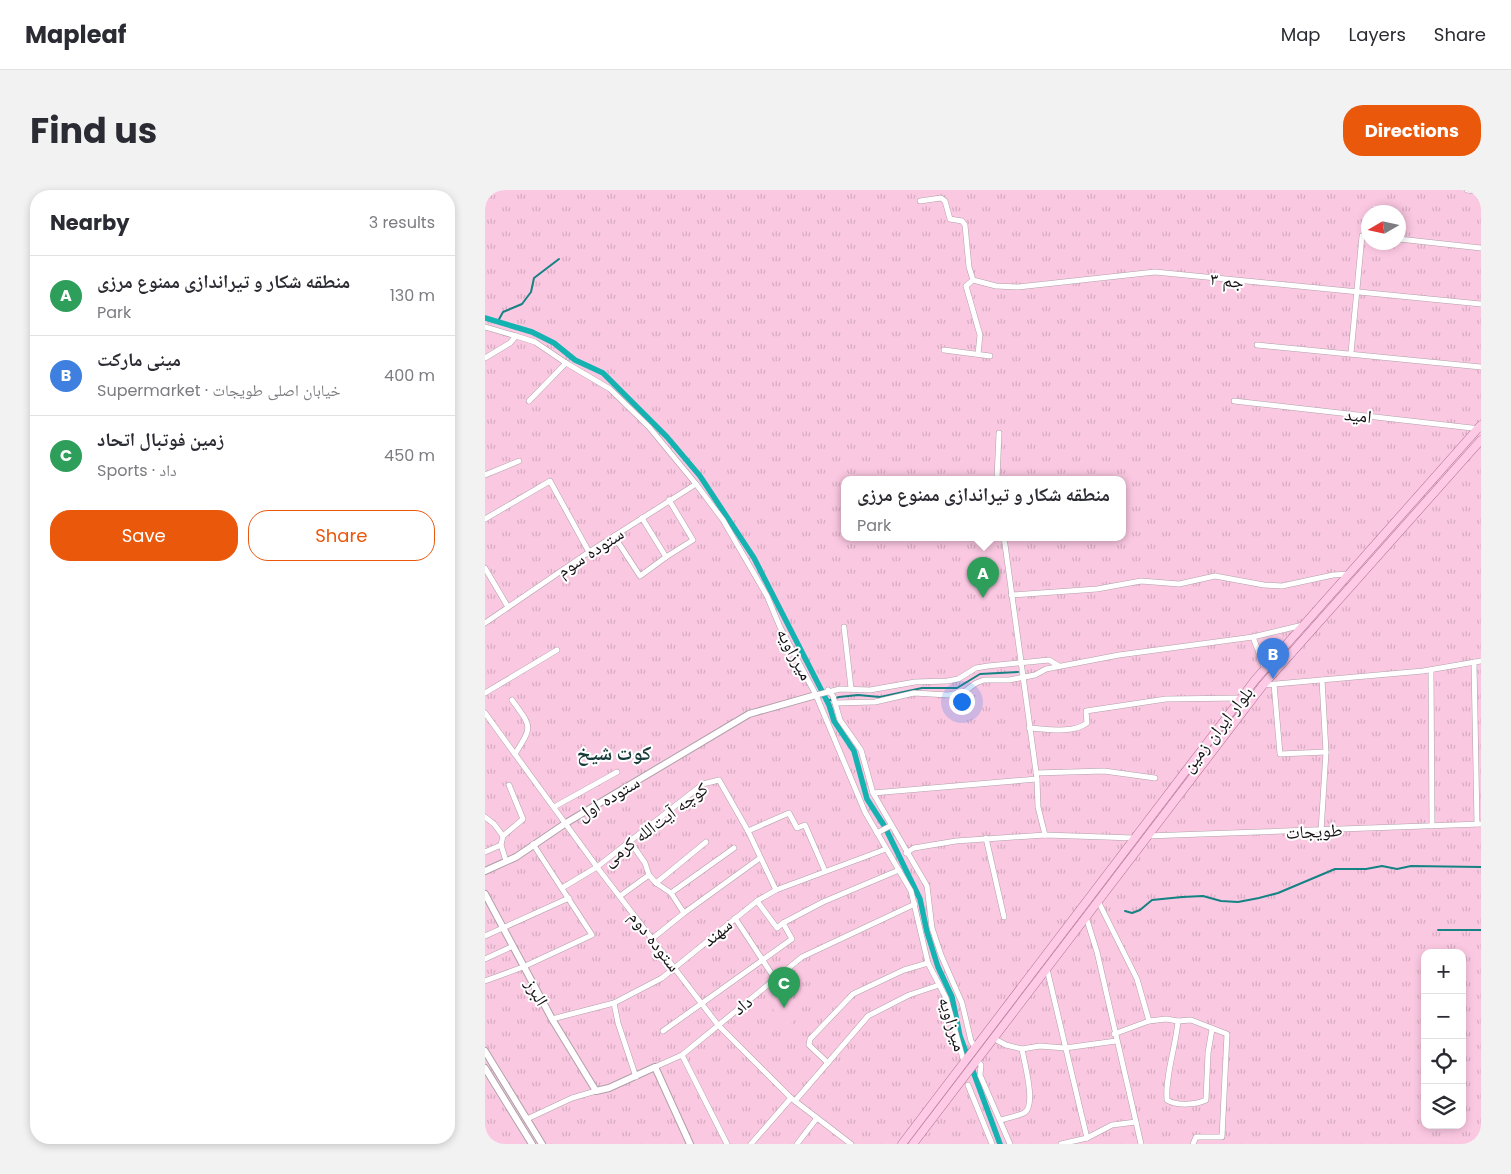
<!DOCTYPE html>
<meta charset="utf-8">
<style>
:root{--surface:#fff;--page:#f2f2f3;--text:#2b2b33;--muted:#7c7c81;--line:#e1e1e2;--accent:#ea580c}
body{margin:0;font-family:Poppins,"Noto Naskh Arabic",sans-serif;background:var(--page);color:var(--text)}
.controls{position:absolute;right:15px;bottom:15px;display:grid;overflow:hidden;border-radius:10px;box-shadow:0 2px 8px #0003}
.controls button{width:45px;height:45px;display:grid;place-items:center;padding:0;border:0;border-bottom:1px solid var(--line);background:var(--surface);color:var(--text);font:25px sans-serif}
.compass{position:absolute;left:876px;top:15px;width:45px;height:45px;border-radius:50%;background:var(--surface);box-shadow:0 2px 8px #0003;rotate:261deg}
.you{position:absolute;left:476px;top:511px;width:18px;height:18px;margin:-12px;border:4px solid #fff;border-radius:50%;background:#1a73e8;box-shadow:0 0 0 8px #1a73e833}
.badge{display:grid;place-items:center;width:32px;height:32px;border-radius:50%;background:var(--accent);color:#fff;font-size:16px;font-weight:700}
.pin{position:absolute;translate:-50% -41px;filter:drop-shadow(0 1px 2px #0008)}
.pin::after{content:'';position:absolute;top:26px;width:18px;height:15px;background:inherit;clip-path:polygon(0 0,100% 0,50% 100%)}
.popup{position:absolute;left:356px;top:286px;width:285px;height:65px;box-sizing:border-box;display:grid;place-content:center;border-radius:10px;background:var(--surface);filter:drop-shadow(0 1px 4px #0005);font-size:16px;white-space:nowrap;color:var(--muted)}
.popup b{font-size:19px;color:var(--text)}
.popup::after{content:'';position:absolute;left:50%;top:100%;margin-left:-10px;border:10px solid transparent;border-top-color:var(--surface)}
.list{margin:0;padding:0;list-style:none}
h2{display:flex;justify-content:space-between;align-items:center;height:65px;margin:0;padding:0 20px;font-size:21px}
h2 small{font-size:16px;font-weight:400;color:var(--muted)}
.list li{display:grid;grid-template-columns:32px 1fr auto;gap:15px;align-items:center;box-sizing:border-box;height:80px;padding:0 20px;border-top:1px solid var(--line)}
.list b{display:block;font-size:19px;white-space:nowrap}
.list p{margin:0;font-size:16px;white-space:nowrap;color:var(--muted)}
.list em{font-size:16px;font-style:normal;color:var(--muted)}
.actions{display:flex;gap:10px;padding:15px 20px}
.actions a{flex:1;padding:11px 0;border:1px solid var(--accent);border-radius:20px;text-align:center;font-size:18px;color:var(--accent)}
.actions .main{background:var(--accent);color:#fff}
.icon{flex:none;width:28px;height:28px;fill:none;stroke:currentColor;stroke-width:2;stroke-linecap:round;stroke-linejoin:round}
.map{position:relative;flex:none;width:996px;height:954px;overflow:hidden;border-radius:20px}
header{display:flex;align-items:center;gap:30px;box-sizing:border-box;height:70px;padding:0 25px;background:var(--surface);border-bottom:1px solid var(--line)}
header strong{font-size:24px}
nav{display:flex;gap:28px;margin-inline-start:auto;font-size:18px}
.intro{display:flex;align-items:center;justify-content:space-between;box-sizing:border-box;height:120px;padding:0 30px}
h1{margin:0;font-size:35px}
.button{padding:12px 22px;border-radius:20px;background:var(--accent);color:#fff;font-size:18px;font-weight:700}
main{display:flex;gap:30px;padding:0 30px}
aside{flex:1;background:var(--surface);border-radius:20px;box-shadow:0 2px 8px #0003}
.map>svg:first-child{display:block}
.grass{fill:url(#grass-tufts);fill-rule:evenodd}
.pitch{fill:#fbc8e2}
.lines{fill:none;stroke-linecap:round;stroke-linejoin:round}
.stream{stroke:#158283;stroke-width:2}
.canal{stroke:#14b3b2;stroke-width:5.5}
.minor-casing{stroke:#afa0a8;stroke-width:6}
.tertiary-casing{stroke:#afa0a8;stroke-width:8}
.primary-casing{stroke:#ac7291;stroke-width:9}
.minor{stroke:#fff;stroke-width:5}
.tertiary{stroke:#fff;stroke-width:6}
.primary{stroke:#fecae6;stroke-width:8}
.labels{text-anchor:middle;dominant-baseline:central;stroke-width:4;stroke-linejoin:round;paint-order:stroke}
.street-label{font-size:18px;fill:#161114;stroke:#fff}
.quarter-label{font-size:20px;font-weight:bold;fill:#193b3b;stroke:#fff}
</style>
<header>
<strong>Mapleaf</strong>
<nav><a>Map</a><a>Layers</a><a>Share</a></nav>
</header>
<div class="intro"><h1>Find us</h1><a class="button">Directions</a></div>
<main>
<aside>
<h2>Nearby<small>3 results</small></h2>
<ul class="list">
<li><span class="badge" style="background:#2e9e5b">A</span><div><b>منطقه شکار و تیراندازی ممنوع مرزی</b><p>Park</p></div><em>130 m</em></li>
<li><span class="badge" style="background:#3f7fe0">B</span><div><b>مینی مارکت</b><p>Supermarket · خیابان اصلی طویجات</p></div><em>400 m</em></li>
<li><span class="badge" style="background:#2e9e5b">C</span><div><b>زمین فوتبال اتحاد</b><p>Sports · داد</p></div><em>450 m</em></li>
</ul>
<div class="actions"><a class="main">Save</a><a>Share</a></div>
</aside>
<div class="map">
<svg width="996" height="954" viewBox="0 0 996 954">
<defs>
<pattern id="grass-tufts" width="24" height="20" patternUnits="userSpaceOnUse" patternTransform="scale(1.25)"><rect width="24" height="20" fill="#fbc8e2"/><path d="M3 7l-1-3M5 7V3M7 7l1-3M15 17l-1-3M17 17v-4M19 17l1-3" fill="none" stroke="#d6abc1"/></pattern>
</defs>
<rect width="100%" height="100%" fill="#fdf1f7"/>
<path class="grass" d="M0 0H996V954H0ZM884 22H914V52H884ZM359 289H637V347H359ZM940 763H977V935H940Z"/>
<polygon class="pitch" points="294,799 317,823 304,836 281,812"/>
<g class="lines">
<g class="stream">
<polyline points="12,133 18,122 37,114 46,102 49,88 74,69"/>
<polyline points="342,511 354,507 373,505 395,507 437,498 472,498 495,484 533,482"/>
<polyline points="640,721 647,723 655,720 667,710 697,707 718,706 736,711 753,712 774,708 793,703 850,679 881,679 897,676 912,679 926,676 996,677"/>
<polyline points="953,740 996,740"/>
</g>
<polyline class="canal" points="0,128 47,142 69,153 90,170 118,183 182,247 215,286 269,368 344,515 349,531 369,561 382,609 400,637 435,709 442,742 453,777 467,807 475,846 515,954"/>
<defs>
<g id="minor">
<polyline points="982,0 996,2"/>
<polyline points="435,11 456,8 460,11 465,29 477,31 480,35 484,77 488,90 481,96 495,145 493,164"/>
<polyline points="914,49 996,58"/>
<polyline points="488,90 511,96 533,97 670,82 996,114"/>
<polyline points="0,137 31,146"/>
<polyline points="772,155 996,177"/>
<polyline points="459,160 505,166"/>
<polyline points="866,163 877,46 884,47"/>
<polyline points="0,168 25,153 31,146 50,152 81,173 125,199 164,237 211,294 238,330 282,406 295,437 331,505 380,622 426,701 443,773 461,808 479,872"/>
<polyline points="44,211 81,173"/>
<polyline points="749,211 996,239"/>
<polyline points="0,285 34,271"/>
<polyline points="512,289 514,243"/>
<polyline points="157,328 181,367 208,350 184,310"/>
<polyline points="0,329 65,291 104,362"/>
<polyline points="129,346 155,386 181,367"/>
<polyline points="519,347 552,589 553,617 560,645"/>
<polyline points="0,378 23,417"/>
<polyline points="526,405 612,399 656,391 694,394 730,386 779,395 797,396 848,385 864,384"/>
<polyline points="0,433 104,362 211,294"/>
<polyline points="359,437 366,498"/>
<polyline points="989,472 992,634"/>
<polyline points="780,479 768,447 818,435"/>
<polyline points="946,480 947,636"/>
<polyline points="789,494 795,564 841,562"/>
<polyline points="778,495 938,481 996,471"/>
<polyline points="343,500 348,506 355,530 376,560 388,603 442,696 447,738 456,765 477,813 486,851 490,857"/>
<polyline points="0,503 72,460"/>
<polyline points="331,505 355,499 385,500 430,492 462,491 473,489 491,478 503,476 564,470 574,476"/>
<path d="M27 510C47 538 48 535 30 564"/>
<polyline points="350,513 390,512 429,503 463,505 479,502 491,493 499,490 524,490 550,485 561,479 634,465 768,447"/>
<polyline points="0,523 112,677 233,835 306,908 366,954"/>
<path d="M544 538C561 539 588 544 602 533L601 521 681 509 756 508"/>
<polyline points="551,583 619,581 670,588"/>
<polyline points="388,603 552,589"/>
<polyline points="69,617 132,582"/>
<polyline points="0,627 9,634 18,646 16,655 21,671"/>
<polyline points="263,641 304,623 312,638 320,635 340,681"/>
<polyline points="836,641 841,562 837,490"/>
<polyline points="392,643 405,636"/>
<polyline points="18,646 38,629 24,595"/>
<polyline points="662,646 996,634"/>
<polyline points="501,648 519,727"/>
<polyline points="144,650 160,673 164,685 171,693 186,703 199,723"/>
<polyline points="0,662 16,655"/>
<polyline points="421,663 429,658 471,651 560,645 649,648"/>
<polyline points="171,693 221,652"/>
<polyline points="77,698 112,677 218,594 234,590 263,641 291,700"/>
<polyline points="186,703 249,658"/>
<polyline points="135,706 164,685"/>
<polyline points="272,711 292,738 298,733"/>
<polyline points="613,711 652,789 664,831"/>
<polyline points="601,727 612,762 656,954"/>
<polyline points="250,728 290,789"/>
<polyline points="0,746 84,708"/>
<polyline points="168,748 199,723 275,668"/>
<polyline points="0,769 28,756"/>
<polyline points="562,779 602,948 576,954"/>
<polyline points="0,791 38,777 107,745 48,654"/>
<polyline points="129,813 133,833 151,887"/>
<polyline points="67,829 129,813 177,788 272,711 291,700 401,659"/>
<path d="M693 831C691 856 680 886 682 910 691 916 711 915 721 910L723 863 727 839"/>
<polyline points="178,841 307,749 298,733 338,712 414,680"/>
<polyline points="629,844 664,831 681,829 693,831 706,830 742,844 737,947 711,947 708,954"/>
<polyline points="508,848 521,855 537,859 555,856 580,858 631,851"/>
<polyline points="197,865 242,954"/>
<polyline points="492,870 496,875 495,885 525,954"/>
<polyline points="343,873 324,855 325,849 368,804 419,780 443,773"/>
<polyline points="170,877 197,865 317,767 430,714"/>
<polyline points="483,895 507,954"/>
<polyline points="310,911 383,826 424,805 454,795"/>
<polyline points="42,929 87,908 111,901"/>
<path d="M516 930C523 928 532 926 539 923 552 916 539 872 537 859"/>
<polyline points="602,948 627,935 651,932"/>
<polyline points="266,954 306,908"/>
<polyline points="312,954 332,928"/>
</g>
<g id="tertiary">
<polyline points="0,681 31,667 81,633 264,524 331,505"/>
<polyline points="0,704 67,829 111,901 124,898 170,877 205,954"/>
<polyline points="0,861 57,954"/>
<polyline points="0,878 47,954"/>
</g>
<g id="primary">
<polyline points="417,954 770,490 996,235"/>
<polyline points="428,954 778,495 996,250"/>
</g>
</defs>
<use href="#minor" class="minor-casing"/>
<use href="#tertiary" class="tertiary-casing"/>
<use href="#primary" class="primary-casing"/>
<use href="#minor" class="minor"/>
<use href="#tertiary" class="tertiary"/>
<use href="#primary" class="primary"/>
</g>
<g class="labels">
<g class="street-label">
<text transform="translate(742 90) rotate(6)">جم ۳</text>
<text transform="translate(873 225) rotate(6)">امید</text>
<text transform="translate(105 362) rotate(-33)">ستوده سوم</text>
<text transform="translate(310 464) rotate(62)">میرزاویه</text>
<text transform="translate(732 539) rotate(-52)">بلوار ایران زمین</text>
<text transform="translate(123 608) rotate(-31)">ستوده اول</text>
<text transform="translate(170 634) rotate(-37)">کوچه آیت‌الله کرمی</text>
<text transform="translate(829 641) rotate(-3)">طویجات</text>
<text transform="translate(232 742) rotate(-40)">سهند</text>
<text transform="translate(170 751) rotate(52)">ستوده دوم</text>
<text transform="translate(52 802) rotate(61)">البرز</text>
<text transform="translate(257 815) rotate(-39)">داد</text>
<text transform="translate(468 834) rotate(73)">میرزاویه</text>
</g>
<g class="quarter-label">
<text x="129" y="563">کوت شیخ</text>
</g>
</g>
</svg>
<div class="controls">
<button>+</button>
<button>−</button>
<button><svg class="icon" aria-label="locate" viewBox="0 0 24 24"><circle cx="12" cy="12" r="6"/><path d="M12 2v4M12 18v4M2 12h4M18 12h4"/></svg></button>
<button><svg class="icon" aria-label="layers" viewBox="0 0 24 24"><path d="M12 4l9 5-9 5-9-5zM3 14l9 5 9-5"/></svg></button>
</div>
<svg class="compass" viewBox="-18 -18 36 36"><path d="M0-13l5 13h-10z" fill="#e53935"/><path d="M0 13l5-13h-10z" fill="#7c7c81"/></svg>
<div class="you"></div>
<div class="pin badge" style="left:498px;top:408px;background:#2e9e5b">A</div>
<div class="popup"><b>منطقه شکار و تیراندازی ممنوع مرزی</b>Park</div>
<div class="pin badge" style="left:788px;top:489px;background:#3f7fe0">B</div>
<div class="pin badge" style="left:299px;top:818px;background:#2e9e5b">C</div>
</div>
</main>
